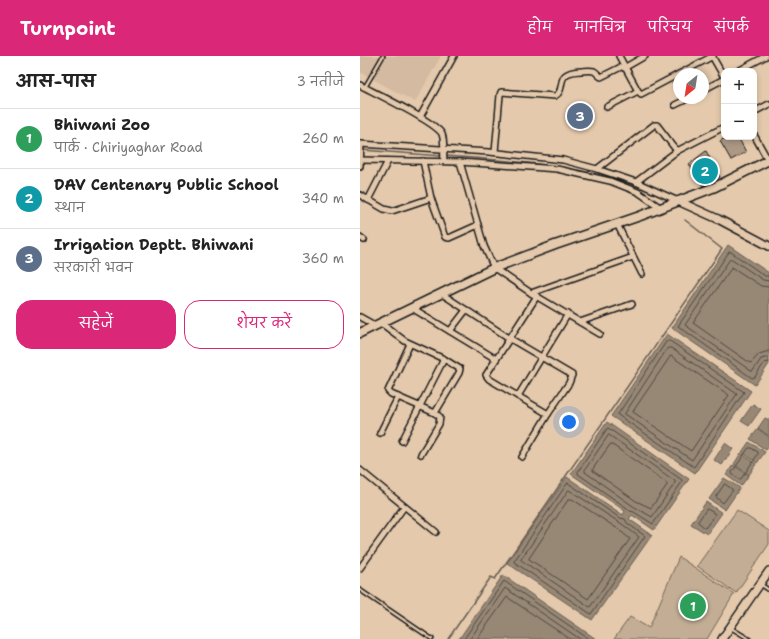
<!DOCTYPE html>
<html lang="hi">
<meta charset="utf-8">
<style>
:root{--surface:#fff;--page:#f2f2f2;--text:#222;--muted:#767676;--line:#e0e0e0;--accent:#db2777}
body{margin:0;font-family:"Shantell Sans","Playpen Sans Deva",sans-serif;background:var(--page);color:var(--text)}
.controls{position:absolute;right:12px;top:12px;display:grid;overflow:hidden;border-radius:8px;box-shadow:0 2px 6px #0003}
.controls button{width:36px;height:36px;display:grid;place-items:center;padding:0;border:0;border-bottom:1px solid var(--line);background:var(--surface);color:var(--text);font:20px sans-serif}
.compass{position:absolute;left:313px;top:12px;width:36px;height:36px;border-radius:50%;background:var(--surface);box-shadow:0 2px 6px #0003;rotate:210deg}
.you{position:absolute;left:209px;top:366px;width:14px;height:14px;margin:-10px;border:3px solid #fff;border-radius:50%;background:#1a73e8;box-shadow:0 0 0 6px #1a73e833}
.badge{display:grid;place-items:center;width:26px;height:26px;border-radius:50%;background:var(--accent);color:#fff;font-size:13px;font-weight:700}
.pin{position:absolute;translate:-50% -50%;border:2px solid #fff;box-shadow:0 1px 4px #0006}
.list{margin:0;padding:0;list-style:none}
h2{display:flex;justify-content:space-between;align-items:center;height:52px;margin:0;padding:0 16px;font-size:17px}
h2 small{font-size:13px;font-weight:400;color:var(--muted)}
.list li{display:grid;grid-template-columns:26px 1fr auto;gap:12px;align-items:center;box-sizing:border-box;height:60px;padding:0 16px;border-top:1px solid var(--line)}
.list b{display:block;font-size:15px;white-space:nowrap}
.list p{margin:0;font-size:13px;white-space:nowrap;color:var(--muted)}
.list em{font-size:13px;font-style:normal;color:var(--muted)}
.actions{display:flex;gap:8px;padding:12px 16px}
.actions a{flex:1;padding:9px 0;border:1px solid var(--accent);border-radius:16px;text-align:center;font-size:14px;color:var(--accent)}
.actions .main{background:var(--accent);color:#fff}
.map{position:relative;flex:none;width:409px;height:583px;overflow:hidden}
header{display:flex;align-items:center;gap:24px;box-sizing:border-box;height:56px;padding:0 20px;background:var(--accent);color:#fff}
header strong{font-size:19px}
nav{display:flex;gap:22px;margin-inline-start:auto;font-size:14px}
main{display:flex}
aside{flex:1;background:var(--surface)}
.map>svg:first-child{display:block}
.built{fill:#d3baa0}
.green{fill:#c3ad94;stroke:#706458}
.water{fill:#978775;stroke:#665c51}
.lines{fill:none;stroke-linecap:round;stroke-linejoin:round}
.shore{stroke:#4d4740;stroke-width:1}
.stream{stroke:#665c51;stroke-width:1.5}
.building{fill:#ac9884;stroke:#1c1c1c}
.lane-casing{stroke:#1c1c1c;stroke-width:5.5}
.street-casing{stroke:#1c1c1c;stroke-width:8}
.secondary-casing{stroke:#1c1c1c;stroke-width:10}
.primary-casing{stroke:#1c1c1c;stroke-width:11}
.lane{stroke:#e4c9ac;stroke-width:2.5}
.street{stroke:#e4c9ac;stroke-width:5}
.secondary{stroke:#e4c9ac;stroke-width:7}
.primary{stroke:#e4c9ac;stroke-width:8}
</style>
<header>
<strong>Turnpoint</strong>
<nav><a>होम</a><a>मानचित्र</a><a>परिचय</a><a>संपर्क</a></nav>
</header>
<main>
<aside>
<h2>आस-पास<small>3 नतीजे</small></h2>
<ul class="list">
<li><span class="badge" style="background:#2e9e5b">1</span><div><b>Bhiwani Zoo</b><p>पार्क · Chiriyaghar Road</p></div><em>260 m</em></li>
<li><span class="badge" style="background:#0f9aa8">2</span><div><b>DAV Centenary Public School</b><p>स्थान</p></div><em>340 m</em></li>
<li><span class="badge" style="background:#5c6f8a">3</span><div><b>Irrigation Deptt. Bhiwani</b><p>सरकारी भवन</p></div><em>360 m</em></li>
</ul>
<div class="actions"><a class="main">सहेजें</a><a>शेयर करें</a></div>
</aside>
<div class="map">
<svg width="409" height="583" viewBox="0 0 409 583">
<rect width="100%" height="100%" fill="#e4c9ac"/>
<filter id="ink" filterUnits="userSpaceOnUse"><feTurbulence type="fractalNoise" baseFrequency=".025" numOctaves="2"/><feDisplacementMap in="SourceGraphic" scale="8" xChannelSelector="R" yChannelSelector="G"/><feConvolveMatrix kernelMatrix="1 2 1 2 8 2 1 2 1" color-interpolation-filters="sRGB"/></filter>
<g filter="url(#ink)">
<polygon class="built" points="0,0 81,0 55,46 0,16"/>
<g class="green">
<polygon points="377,454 409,475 409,488 376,537 337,510"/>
<polygon points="319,501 374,538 347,583 254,583 270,561 289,572"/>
</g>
<g class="water">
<polygon points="368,189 409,217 409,308 395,329 312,272"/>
<polygon points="307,278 391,335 335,417 251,360"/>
<polygon points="393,348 401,353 389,370 381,365"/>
<polygon points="405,362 409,364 409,380 398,372"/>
<polygon points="247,366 329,423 294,474 272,459 269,463 292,479 232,564 147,507 207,421 263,459 265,455 211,418"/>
<polygon points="398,373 409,381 409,390 406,394 390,383"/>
<polygon points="389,386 405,396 397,407 382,396"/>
<polygon points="365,387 373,393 362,409 354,404"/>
<polygon points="381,397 396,408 389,419 374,408"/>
<polygon points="373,409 389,419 381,430 366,419"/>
<polygon points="364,422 380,432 365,454 349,443"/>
<polygon points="346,446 362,457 347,478 331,468"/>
<polygon points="143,519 236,583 99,583"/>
</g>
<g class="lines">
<g class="shore">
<polyline points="409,220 405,220 371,196 369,196 318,270 392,322 395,321 404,307 409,306"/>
<polyline points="409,225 403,224 372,203 370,203 325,269 391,315 393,315 401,303 409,301"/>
<polyline points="409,231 401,230 372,211 333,267 390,307 392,306 399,298 409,295"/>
<polygon points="307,285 310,285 384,336 334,411 258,359"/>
<polygon points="308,292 311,292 377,338 332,404 265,358"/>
<polygon points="311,300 369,339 331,395 273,356"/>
<polygon points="248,372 322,424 322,426 293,468 274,456 270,455 267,452 218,418 218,416"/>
<polygon points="249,379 315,425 315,427 292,461 273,450 225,416 225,414"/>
<polygon points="251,388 307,427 307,429 291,452 276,445 233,415 233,413"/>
<polygon points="389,392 391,392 398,396 398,398 381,423 379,423 373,419 372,417"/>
<polygon points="208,427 260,462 265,463 267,467 285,480 231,558 154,506"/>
<polygon points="365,428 373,434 363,447 356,441"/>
<polygon points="209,434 262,468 279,481 230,551 161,504"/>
<polygon points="209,443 212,443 258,473 270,483 228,543 169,503"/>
<polygon points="347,453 354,457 355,459 345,472 338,466"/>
<polyline points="104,583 144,525 229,583"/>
<polyline points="110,583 145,532 220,583"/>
<polyline points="117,583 147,541 210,583"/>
</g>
<g class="stream">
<polyline points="2,94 82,100"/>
<path d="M86 100C152 105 219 108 282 132"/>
<polyline points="88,583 131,521 135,523 362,193 325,164"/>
</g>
</g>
<g class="building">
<polygon points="367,81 378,81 386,96 371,104 360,85"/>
<polygon points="346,95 360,121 343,130 329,108"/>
</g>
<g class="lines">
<defs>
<g id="lane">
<polyline points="5,31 23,0"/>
<polyline points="400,528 409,534"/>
<polyline points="0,534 72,583"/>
<polyline points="371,572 389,583"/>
</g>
<g id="street">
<polyline points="259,0 278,35 281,38 319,18"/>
<polyline points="352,0 364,21"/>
<polyline points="264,12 285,0"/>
<polyline points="378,15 406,0"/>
<polyline points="319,18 353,0"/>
<path d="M0 29C15 37 76 66 82 78 85 86 83 97 84 105"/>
<polyline points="343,34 364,23"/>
<polyline points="315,49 329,42"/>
<polyline points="247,51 278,35"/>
<polyline points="394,56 409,48"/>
<polyline points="60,61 94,0"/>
<polyline points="394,79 408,104"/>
<polyline points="0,88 129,96 203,104 237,113 276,126 318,145"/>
<polyline points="317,95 364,71"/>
<path d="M135 96 140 39 141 36 195 40C208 33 192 16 221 15 224 15 230 14 234 15 236 16 238 19 241 21L263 10"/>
<polyline points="0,104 100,106 197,113 250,125 278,136 301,152"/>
<polyline points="63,105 71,142 85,181 89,182 118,169"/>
<polyline points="100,106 124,190 134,212 171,237 240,278"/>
<polyline points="0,110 1,88"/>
<polyline points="237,113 294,69 297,69 317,95 276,126"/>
<polyline points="0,139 24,153 32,155 71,142"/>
<polyline points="8,144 28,105"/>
<polyline points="257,168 282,218"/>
<polyline points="0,181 4,184"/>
<polyline points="171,237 273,201"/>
<polyline points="82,238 149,282 212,319 209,327 188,358 162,401"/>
<polyline points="177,240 126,319 129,323 188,358"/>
<polyline points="52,252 136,303"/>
<polyline points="0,261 16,270"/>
<polyline points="220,266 272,248"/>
<polyline points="21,267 45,285 84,303 100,313 99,317 75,357"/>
<polyline points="90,275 106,254"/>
<polyline points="50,288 28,335 31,338 75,357 80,361 79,368 61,398"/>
<polyline points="158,340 208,258"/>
<polyline points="20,377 38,341"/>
<polyline points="42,385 84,303"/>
<polyline points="0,414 76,476"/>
<polyline points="0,512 44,451"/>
</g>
<g id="secondary">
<polyline points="318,145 358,163 409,190"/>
<polyline points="362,583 409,515"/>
</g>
<polyline id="primary" points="0,277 134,212 195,189 280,160 355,131 409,104"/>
</defs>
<use href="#lane" class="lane-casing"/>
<use href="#street" class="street-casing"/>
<use href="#secondary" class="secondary-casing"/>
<use href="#primary" class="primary-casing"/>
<use href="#lane" class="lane"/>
<use href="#street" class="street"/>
<use href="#secondary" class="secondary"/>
<use href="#primary" class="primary"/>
</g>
</g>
</svg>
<div class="controls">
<button>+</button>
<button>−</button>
</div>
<svg class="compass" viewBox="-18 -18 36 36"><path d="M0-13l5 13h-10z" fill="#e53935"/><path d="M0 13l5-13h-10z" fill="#767676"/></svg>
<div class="you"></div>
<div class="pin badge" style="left:333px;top:550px;background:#2e9e5b">1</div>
<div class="pin badge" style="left:345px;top:115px;background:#0f9aa8">2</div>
<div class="pin badge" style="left:220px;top:60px;background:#5c6f8a">3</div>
</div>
</main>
